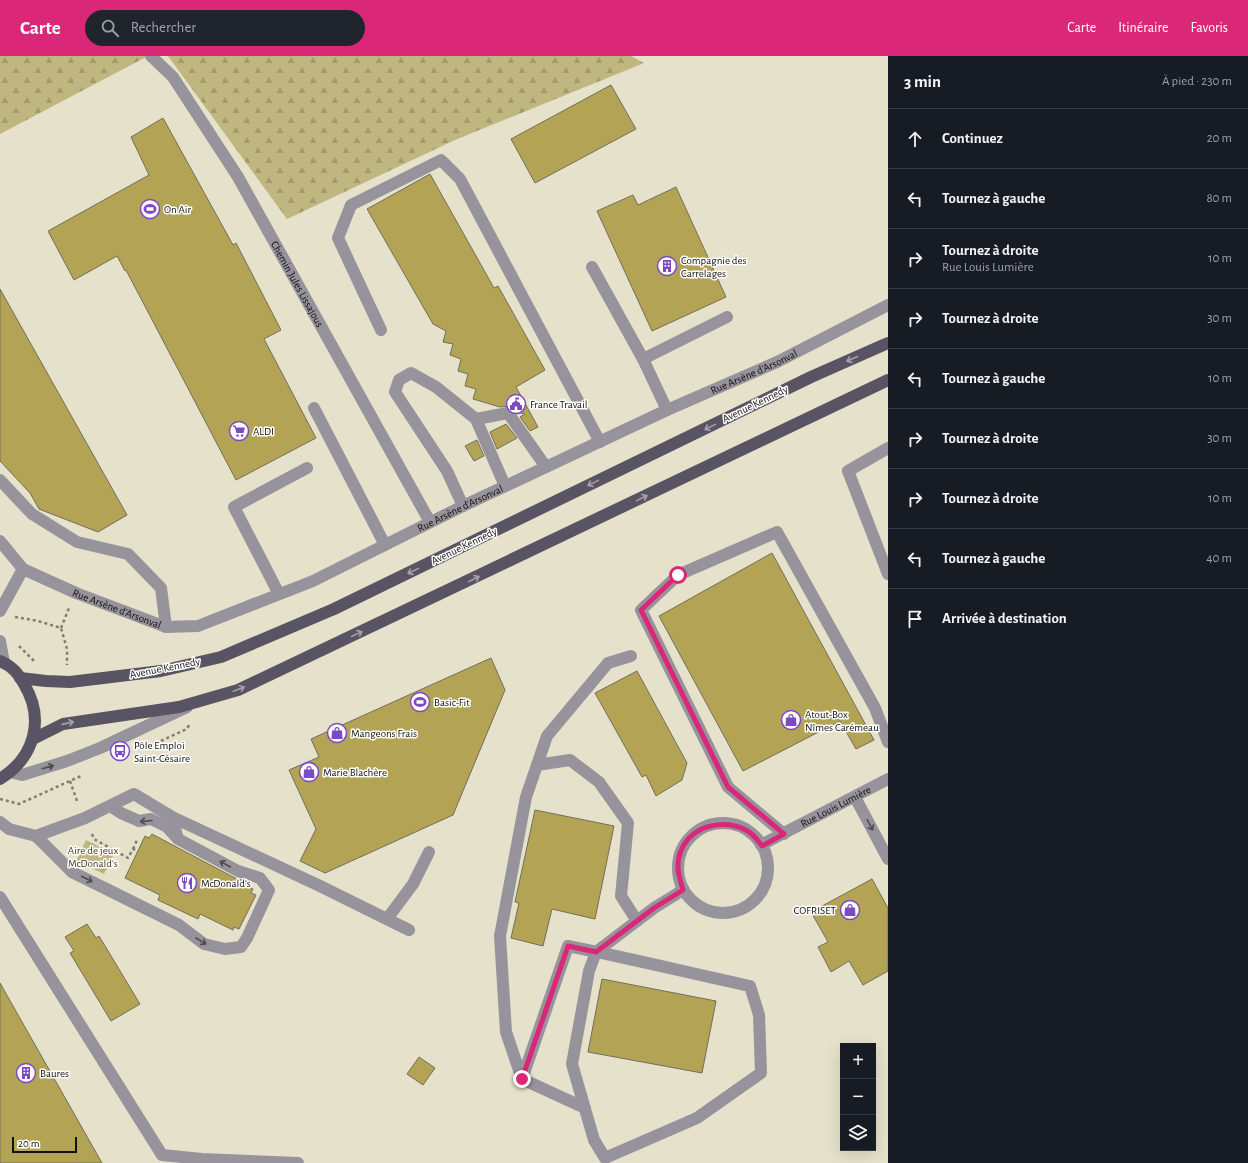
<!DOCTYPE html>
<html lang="fr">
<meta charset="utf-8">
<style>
:root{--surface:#171b24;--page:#20242c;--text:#f1f3f6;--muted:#9ea1a6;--line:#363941;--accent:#db2777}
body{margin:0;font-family:"Alegreya Sans",sans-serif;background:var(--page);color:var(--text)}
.controls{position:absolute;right:12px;bottom:12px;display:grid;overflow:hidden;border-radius:0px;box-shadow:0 4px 16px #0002}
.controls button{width:36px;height:36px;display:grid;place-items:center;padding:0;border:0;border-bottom:1px solid var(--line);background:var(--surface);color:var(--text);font:20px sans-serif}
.scale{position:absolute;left:12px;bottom:10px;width:65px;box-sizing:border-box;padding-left:4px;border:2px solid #121109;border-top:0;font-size:11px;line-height:14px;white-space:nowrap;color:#121109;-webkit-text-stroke:3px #fff;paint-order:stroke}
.stop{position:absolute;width:12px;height:12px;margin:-9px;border:3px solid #db2777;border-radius:50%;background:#fff}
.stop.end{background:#db2777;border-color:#fff;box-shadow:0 1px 4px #0008}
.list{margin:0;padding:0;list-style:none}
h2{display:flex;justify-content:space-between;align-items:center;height:52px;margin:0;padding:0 16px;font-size:17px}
h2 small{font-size:13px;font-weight:400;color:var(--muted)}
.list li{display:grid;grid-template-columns:26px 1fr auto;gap:12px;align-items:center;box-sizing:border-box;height:60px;padding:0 16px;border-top:1px solid var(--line)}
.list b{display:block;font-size:15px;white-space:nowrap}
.list p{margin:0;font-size:13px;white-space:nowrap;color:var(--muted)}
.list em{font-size:13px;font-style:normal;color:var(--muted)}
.icon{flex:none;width:22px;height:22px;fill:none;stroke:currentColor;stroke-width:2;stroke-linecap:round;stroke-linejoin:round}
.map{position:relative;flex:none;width:888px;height:1107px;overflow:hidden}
header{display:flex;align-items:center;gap:24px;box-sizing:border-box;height:56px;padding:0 20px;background:var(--accent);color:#fff}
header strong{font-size:19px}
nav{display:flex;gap:22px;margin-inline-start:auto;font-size:14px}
.search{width:280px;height:36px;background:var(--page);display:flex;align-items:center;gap:10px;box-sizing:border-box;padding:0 14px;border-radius:22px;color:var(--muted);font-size:15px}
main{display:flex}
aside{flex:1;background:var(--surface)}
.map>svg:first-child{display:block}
.forest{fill:url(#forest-firs)}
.park{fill:url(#park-crowns)}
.building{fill:#b3a455;stroke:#726e59}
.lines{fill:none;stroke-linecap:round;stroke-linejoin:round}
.path{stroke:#817e6f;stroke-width:2.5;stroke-dasharray:3 3;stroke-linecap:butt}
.minor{stroke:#96939c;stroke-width:12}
.major{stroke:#595464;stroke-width:12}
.oneway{stroke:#a4a1aa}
.oneway2{stroke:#4d4c4b}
.route{stroke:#db2777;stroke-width:5}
.labels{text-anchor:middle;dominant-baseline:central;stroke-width:3;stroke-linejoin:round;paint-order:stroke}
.poi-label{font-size:11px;fill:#121109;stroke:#fff;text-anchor:start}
.street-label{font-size:11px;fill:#121109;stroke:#fff}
.park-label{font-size:11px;fill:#403a17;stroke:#fff}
</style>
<header>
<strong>Carte</strong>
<div class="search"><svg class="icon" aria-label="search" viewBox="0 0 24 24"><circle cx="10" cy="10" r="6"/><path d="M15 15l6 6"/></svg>Rechercher</div>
<nav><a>Carte</a><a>Itinéraire</a><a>Favoris</a></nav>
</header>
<main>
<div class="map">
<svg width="888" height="1107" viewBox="0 0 888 1107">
<defs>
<pattern id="forest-firs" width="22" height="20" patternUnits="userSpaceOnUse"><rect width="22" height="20" fill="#c0b67f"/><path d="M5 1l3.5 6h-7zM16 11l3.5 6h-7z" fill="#a49b6c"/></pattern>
<pattern id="park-crowns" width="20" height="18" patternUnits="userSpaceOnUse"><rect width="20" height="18" fill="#c0b67f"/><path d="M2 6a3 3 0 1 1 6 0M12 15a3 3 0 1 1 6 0" fill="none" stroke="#a49b6c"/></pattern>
</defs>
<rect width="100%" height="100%" fill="#e5e1ca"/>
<g class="forest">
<polygon points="0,0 148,0 0,78"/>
<polygon points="168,0 631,0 644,7 455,84 287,163"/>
</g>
<polygon class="park" points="86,784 114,798 104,818 76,805"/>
<g class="building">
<polygon points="611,29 636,73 535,127 511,83"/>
<polygon points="163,62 233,189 236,187 281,274 264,283 316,382 236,424 126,214 125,215 117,200 74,224 48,175 149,119 131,81"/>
<polygon points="430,118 494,232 498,230 545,314 516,331 538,371 530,375 520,361 525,358 516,356 511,350 500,351 473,343 476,333 465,330 468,318 458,315 461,303 450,299 453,288 443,286 446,275 433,268 367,153"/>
<polygon points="676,131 726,241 652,275 597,155 633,139 638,149"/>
<polygon points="0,233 127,459 98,476 39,453 30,437 0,405"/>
<polygon points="506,368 517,382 497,393 490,376"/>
<polygon points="477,384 484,400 474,405 465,390"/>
<polygon points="772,497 874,684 856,693 840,665 743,715 659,560"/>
<polygon points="491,602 505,634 453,759 325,817 300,805 316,773 289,714 319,701 311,683"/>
<polygon points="637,615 687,707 682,724 656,740 646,719 642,721 595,637"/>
<polygon points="535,754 614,770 595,863 552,853 543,890 511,882 519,847 515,846"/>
<polygon points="152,778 235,822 251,827 249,831 253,833 251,837 256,839 239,873 234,871 233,874 200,858 198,863 158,844 160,839 125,822 145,780 149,782"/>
<polygon points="872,823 888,852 888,915 863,929 849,905 831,916 818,891 828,886 811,856"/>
<polygon points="87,868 96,882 99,880 140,948 111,965 70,897 74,895 65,881"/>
<polygon points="602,923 716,945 702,1017 588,996"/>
<polygon points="0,927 102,1107 0,1107"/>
<polygon points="419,1001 435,1012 423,1029 407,1018"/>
</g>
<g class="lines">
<g class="path">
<polyline points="15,561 38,565 61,572 67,593 67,609"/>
<polyline points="61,572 69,552"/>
<polyline points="19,590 35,606"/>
<polyline points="150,690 187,673 189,669"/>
<polyline points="70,725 77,745"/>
<polyline points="0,743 19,748 81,720"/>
<polyline points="92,778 94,783 128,802 133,793 138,795"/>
<polyline points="133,793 137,784 136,783"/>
</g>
<g class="minor">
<path id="s1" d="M151 0 173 21 238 121 430 466"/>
<polyline points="592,211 643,303 667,354"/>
<polyline points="381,274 338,182 351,149 441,104 460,123 600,386"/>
<polyline points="643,303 727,261"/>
<polyline points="314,352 385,489"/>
<polyline points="476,363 508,357 546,411"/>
<polyline points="888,392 848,415 888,518"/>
<polyline points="0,424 32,458 77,486 128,498 161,532 166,571"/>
<polyline points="463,450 447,415 395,336 399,324 411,317 436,331 476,363 505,430"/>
<polyline points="0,485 23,513 0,555"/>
<path id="s2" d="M23 513 76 537 166 571 198 570 313 525 463 450 667 354 777 306 888 249"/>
<polyline points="279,538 234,451 307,412"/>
<polyline points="0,585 4,607"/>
<polyline points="537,709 570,704 599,726 628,767 621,840 637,865"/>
<polyline points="10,716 22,719 67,705 100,692 187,651"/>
<polyline points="855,741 888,803"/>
<polyline points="110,750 121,757 139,765 151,763 167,771 177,782"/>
<polyline points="0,766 9,773 36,780 85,762 134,738 172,761 320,830 409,874"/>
<circle cx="723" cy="812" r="45"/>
<polyline points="784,778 728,731 641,554 678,519 777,476 875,652 888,686"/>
<polyline points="36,780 72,816 179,869 204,888 225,893 241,891 247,882 269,834 260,822 238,815 178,783 172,761"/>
<path id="s3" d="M761 789 888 723"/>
<polyline points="0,841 162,1099 202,1103 298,1107"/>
<polyline points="387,863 413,828 429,796"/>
<polyline points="522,1023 506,976 500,880 526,741 547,680 608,607 631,600"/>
<path d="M585 1052 522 1023 568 890C629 902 689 917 750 930L759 959 761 1017 697 1062 605 1102 594 1084 572 1008 589 915 596 896 654 852 683 834"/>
</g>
<g class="major">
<path d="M0 605C10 609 19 618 24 628 45 663 35 701 0 723"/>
<polyline points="20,622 46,625 70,626 161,615 221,601 334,553 811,321 888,287"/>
<polyline points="33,683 63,668 179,651 238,634 888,324"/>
</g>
</g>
<defs><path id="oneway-shaft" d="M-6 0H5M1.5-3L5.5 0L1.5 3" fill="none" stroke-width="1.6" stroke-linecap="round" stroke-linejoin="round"/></defs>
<g class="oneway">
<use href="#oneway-shaft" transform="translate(852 303) rotate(156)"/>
<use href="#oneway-shaft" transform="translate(710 371) rotate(154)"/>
<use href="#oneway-shaft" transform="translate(593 427) rotate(154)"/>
<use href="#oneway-shaft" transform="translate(642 442) rotate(-26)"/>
<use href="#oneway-shaft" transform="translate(413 515) rotate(154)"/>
<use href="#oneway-shaft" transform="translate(474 523) rotate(-26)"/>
<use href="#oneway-shaft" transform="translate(357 578) rotate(-25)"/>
<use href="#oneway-shaft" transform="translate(239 633) rotate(-21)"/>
<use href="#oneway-shaft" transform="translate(68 667) rotate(-13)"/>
</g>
<g class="oneway2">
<use href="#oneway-shaft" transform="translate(48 711) rotate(-16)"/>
<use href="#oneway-shaft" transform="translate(146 765) rotate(175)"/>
<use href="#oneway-shaft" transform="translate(870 769) rotate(62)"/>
<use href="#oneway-shaft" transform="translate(225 808) rotate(-152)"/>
<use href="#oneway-shaft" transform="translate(87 823) rotate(27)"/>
<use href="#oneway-shaft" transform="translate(201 885) rotate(32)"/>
</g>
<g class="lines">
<path class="route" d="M522 1023 568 890 596 896 654 852 683 834C680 823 676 813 679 801 686 770 724 760 749 776 754 779 758 785 762 790L784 778 728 731 641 554 678 519"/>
</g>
<defs>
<symbol id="stadium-ring" viewBox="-11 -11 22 22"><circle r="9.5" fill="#fff" stroke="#7c4bc3" stroke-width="1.5"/><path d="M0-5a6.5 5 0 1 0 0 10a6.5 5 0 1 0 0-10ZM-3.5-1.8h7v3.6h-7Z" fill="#7c4bc3"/></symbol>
<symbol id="building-ring" viewBox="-11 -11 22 22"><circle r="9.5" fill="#fff" stroke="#7c4bc3" stroke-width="1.5"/><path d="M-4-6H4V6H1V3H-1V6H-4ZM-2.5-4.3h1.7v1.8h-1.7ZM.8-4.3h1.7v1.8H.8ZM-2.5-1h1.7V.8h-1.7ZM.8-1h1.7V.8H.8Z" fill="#7c4bc3"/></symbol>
<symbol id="civic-ring" viewBox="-11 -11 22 22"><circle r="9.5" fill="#fff" stroke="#7c4bc3" stroke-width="1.5"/><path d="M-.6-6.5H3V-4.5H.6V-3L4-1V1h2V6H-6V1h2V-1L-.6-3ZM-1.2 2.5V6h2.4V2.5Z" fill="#7c4bc3"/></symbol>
<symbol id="supermarket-ring" viewBox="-11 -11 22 22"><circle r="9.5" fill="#fff" stroke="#7c4bc3" stroke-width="1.5"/><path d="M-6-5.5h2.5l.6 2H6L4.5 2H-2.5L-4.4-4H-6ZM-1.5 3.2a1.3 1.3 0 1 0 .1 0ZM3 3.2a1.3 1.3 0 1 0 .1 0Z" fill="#7c4bc3"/></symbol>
<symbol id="shop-ring" viewBox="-11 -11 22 22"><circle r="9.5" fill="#fff" stroke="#7c4bc3" stroke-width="1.5"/><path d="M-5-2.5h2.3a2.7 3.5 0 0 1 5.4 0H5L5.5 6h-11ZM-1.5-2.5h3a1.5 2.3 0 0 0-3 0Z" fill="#7c4bc3"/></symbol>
<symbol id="bus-ring" viewBox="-11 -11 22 22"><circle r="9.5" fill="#fff" stroke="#7c4bc3" stroke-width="1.5"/><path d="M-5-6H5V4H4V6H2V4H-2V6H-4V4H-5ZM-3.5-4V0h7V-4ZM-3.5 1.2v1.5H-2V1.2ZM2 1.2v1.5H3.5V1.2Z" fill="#7c4bc3"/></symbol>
<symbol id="restaurant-ring" viewBox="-11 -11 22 22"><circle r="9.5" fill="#fff" stroke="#7c4bc3" stroke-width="1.5"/><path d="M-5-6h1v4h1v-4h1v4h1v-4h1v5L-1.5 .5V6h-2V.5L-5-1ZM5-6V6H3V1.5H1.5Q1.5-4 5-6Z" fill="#7c4bc3"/></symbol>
</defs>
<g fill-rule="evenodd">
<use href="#stadium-ring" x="139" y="142" width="22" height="22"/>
<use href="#building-ring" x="656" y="199" width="22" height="22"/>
<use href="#civic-ring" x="505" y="337" width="22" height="22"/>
<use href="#supermarket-ring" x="228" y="364" width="22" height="22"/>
<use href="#stadium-ring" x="409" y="635" width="22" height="22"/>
<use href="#shop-ring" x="780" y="653" width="22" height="22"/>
<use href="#shop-ring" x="326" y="666" width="22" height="22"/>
<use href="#bus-ring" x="109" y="684" width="22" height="22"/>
<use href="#shop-ring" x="298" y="705" width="22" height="22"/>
<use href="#restaurant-ring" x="176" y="816" width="22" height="22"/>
<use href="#shop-ring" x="839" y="843" width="22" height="22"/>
<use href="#building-ring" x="15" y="1006" width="22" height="22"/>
</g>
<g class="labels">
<g class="poi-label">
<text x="164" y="153">On Air</text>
<text x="681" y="204">Compagnie des<tspan x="681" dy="13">Carrelages</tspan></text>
<text x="530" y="348">France Travail</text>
<text x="253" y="375">ALDI</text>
<text x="434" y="646">Basic-Fit</text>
<text x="805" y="658">Atout-Box<tspan x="805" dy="13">Nîmes Carémeau</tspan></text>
<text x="351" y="677">Mangeons Frais</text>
<text x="134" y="689">Pôle Emploi<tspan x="134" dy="13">Saint-Césaire</tspan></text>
<text x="323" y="716">Marie Blachère</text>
<text x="201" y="827">McDonald's</text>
<text x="836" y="854" text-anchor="end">COFRISET</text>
<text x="40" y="1017">Baures</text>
</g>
<g class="street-label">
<text stroke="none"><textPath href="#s1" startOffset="272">Chemin Jules Lissajous</textPath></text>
<text stroke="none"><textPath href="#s2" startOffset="798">Rue Arsène d'Arsonval</textPath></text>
<text transform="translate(755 348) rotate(-26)">Avenue Kennedy</text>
<text stroke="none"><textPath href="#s2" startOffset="474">Rue Arsène d'Arsonval</textPath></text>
<text transform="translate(464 490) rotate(-26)">Avenue Kennedy</text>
<text stroke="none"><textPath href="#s2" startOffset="102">Rue Arsène d'Arsonval</textPath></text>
<text transform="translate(165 612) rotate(-11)">Avenue Kennedy</text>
<text stroke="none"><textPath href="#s3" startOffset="84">Rue Louis Lumière</textPath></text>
</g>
<g class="park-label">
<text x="93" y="794">Aire de jeux<tspan x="93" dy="13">McDonald's</tspan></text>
</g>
</g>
</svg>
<div class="controls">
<button>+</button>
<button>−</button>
<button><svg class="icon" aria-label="layers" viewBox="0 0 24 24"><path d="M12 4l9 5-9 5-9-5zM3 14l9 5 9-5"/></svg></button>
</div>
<div class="scale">20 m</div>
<div class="stop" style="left:678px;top:519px"></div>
<div class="stop end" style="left:522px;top:1023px"></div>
</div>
<aside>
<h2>3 min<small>À pied · 230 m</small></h2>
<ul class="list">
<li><svg class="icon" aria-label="ahead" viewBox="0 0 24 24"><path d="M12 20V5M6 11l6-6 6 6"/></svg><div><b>Continuez</b></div><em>20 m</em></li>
<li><svg class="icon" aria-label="left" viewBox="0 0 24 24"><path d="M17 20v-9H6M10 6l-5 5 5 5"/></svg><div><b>Tournez à gauche</b></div><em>80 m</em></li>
<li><svg class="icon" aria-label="right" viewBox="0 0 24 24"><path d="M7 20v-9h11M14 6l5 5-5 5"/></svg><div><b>Tournez à droite</b><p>Rue Louis Lumière</p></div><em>10 m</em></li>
<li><svg class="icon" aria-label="right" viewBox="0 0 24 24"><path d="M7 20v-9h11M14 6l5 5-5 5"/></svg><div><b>Tournez à droite</b></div><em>30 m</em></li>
<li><svg class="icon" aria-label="left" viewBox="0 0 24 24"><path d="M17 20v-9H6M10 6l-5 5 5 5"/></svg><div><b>Tournez à gauche</b></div><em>10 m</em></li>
<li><svg class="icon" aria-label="right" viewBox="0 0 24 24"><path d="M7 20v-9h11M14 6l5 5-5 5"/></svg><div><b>Tournez à droite</b></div><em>30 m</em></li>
<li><svg class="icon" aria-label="right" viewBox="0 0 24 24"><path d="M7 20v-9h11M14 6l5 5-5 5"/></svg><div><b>Tournez à droite</b></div><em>10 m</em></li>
<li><svg class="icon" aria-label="left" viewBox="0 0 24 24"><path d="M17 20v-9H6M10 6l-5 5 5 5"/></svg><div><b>Tournez à gauche</b></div><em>40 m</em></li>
<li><svg class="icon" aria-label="arrive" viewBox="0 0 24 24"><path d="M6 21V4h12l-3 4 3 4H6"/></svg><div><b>Arrivée à destination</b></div></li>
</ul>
</aside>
</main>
